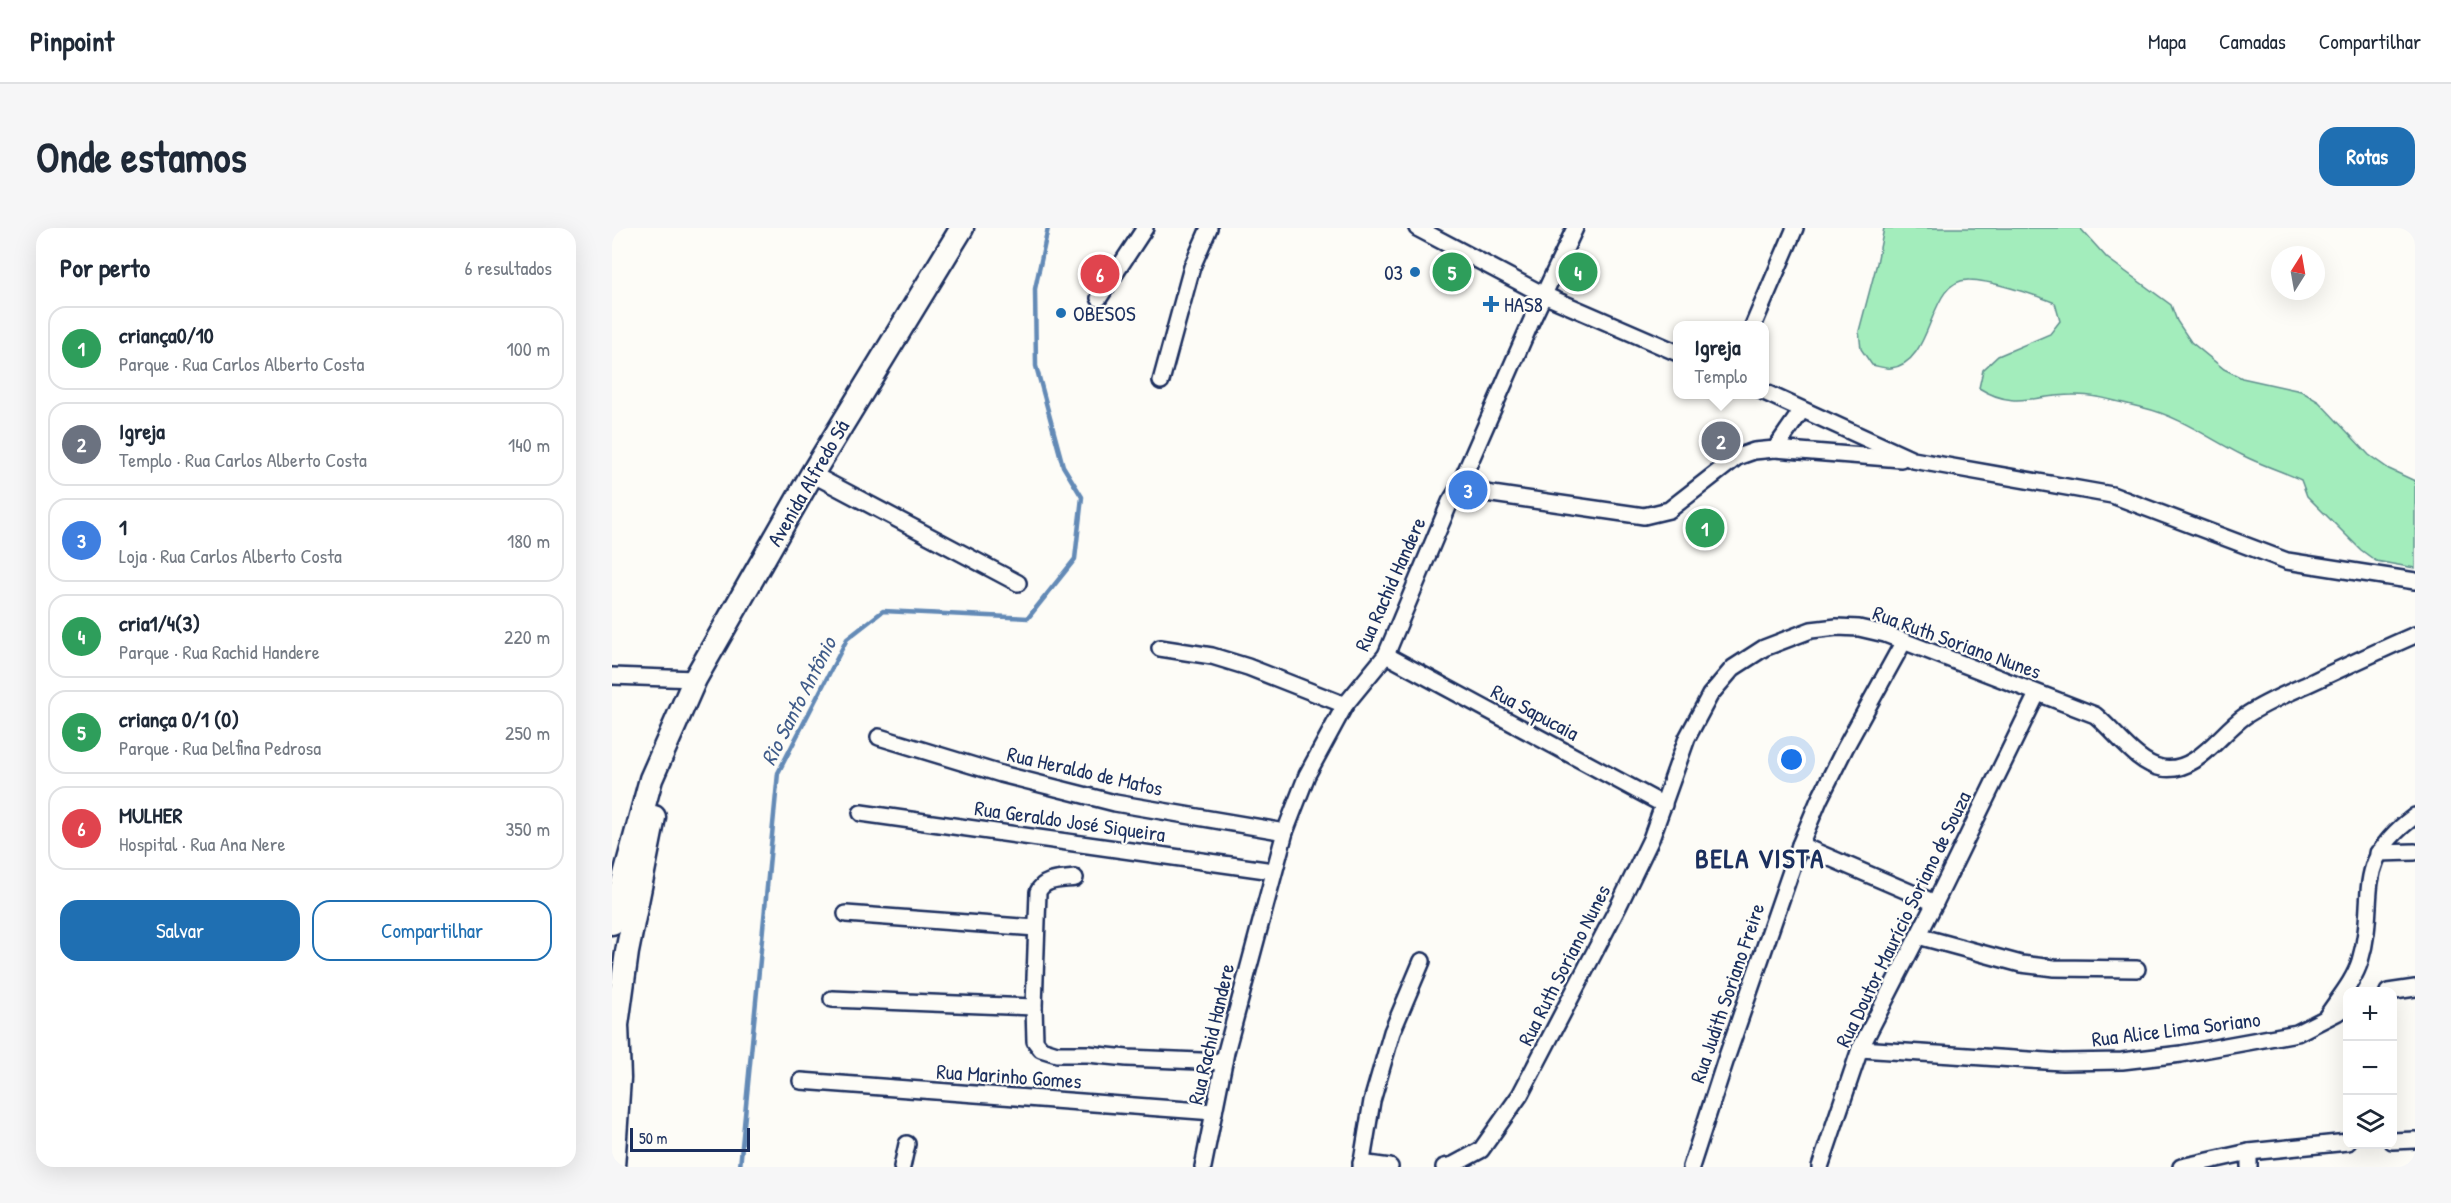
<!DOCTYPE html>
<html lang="pt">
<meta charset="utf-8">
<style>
:root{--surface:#fff;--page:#f6f6f7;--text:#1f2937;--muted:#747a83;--line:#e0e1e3;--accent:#1f6fb2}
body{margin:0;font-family:"Patrick Hand",sans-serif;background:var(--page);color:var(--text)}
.controls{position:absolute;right:18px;bottom:18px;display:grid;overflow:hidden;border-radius:12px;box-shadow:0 6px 24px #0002}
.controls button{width:54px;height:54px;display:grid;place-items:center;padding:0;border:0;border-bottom:2px solid var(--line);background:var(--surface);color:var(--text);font:30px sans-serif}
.compass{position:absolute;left:1659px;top:18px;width:54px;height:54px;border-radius:50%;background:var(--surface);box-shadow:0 6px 24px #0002;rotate:11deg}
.scale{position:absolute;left:18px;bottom:15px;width:120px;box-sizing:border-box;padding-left:6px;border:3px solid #1b2f5e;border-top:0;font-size:16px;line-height:21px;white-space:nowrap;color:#1b2f5e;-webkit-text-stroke:4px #fdfcf7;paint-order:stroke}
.you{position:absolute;left:1180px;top:532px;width:21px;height:21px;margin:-15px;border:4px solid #fff;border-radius:50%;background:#1a73e8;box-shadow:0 0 0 9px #1a73e833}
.badge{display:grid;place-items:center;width:39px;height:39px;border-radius:50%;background:var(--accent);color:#fff;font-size:20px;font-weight:700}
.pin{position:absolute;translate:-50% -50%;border:3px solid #fff;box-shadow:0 2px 6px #0006}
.popup{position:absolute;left:1061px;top:93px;width:96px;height:78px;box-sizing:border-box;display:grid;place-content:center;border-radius:12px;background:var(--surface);filter:drop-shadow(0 2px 4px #0005);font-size:20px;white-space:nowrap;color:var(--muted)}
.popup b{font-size:22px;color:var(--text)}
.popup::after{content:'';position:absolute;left:50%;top:100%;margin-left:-12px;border:12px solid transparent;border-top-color:var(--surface)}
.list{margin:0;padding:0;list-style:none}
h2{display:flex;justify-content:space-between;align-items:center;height:78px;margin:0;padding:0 24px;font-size:26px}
h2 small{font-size:20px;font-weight:400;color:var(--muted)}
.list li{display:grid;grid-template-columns:39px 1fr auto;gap:18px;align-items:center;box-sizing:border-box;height:84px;margin:0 12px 12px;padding:0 12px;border:2px solid var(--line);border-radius:18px}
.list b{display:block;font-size:22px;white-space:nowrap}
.list p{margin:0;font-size:20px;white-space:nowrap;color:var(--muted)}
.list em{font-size:20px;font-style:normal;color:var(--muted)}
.actions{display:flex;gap:12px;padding:18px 24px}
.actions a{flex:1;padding:14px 0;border:2px solid var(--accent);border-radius:18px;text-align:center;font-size:21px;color:var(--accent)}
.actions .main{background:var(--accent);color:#fff}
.icon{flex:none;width:33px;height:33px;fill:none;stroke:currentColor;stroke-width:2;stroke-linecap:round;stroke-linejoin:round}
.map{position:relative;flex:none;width:1803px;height:939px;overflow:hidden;border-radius:18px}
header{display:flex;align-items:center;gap:36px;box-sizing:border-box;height:84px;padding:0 30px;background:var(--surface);border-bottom:2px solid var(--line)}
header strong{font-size:28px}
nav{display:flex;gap:33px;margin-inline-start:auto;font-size:21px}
.intro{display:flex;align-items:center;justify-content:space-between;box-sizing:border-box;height:144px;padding:0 36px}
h1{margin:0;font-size:42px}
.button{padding:15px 27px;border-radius:18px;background:var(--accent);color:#fff;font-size:21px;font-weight:700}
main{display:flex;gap:36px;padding:0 36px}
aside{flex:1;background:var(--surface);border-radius:18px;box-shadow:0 6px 24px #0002}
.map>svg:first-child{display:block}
.green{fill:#a3edbc;stroke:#5f8e8d;stroke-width:1.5}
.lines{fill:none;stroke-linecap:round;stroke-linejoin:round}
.stream{stroke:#648ab6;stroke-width:4.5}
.minor-casing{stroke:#1b2f5e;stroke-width:20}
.highway-casing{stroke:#1b2f5e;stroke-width:27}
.minor{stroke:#fdfcf7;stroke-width:15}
.highway{stroke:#fdfcf7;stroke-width:22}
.poi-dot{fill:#1f6fb2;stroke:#fdfcf7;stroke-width:2}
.labels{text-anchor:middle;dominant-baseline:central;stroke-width:4.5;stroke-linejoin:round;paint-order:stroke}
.poi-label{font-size:21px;fill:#1b2f5e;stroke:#fdfcf7;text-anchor:start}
.street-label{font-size:21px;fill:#1b2f5e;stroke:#fdfcf7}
.water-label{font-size:22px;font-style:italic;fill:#405c8a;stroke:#fdfcf7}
.district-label{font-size:27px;font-weight:bold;letter-spacing:1.5px;fill:#1b2f5e;stroke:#fdfcf7}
</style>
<header>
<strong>Pinpoint</strong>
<nav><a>Mapa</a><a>Camadas</a><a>Compartilhar</a></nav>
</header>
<div class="intro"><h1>Onde estamos</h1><a class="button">Rotas</a></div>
<main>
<aside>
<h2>Por perto<small>6 resultados</small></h2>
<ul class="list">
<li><span class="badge" style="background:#2e9e5b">1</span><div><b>criança0/10</b><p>Parque · Rua Carlos Alberto Costa</p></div><em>100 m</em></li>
<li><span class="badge" style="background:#6b7280">2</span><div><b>Igreja</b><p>Templo · Rua Carlos Alberto Costa</p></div><em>140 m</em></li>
<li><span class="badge" style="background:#3f7fe0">3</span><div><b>1</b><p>Loja · Rua Carlos Alberto Costa</p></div><em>180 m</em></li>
<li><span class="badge" style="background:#2e9e5b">4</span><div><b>cria1/4(3)</b><p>Parque · Rua Rachid Handere</p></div><em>220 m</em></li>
<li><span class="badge" style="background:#2e9e5b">5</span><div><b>criança 0/1 (0)</b><p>Parque · Rua Delfina Pedrosa</p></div><em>250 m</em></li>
<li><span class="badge" style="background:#e0444e">6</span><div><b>MULHER</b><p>Hospital · Rua Ana Nere</p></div><em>350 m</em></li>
</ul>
<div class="actions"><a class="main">Salvar</a><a>Compartilhar</a></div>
</aside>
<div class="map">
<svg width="1803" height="939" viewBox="0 0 1803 939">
<rect width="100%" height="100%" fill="#fdfcf7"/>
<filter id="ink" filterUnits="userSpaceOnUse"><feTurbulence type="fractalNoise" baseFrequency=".0167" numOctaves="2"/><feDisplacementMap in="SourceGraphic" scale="12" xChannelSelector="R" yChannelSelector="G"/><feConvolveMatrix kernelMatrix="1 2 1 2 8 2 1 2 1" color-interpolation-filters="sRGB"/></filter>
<g filter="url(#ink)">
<path class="green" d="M1272 0H1468L1495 30 1559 77 1565 93 1579 114 1612 141 1630 150 1689 163 1707 174 1757 227 1777 241 1803 253V340L1764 333 1749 322 1695 268 1689 252C1670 243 1649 237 1630 227 1598 211 1567 188 1532 180 1509 175 1483 166 1460 167 1423 167 1402 182 1367 160L1371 142 1386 128 1438 106 1448 93 1443 75C1424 67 1377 52 1357 52 1314 51 1324 134 1279 140 1273 141 1266 138 1260 137L1249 121 1247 103 1265 35Z"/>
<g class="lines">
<polyline class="stream" points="128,939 166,545 235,411 271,383 416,390 463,331 470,269 451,238 424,138 423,61 436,0"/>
<defs>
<g id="minor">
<polyline points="805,0 932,67 1066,125"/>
<polyline points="487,70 533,0"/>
<polyline points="1141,98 1183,0"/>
<polyline points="549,153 580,39 597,0"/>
<polyline points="1152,164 1301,232 1500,267 1675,333 1803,353"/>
<polyline points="1163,221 1289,231"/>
<polyline points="200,246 406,355"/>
<polyline points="846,261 1032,288 1057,282 1125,229 1142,223 1163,221 1190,182"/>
<polyline points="548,420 600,428 636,439 733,477"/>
<polyline points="774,427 1052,577"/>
<polyline points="0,448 83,451"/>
<polyline points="267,509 389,546 503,575 673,604"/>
<polyline points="249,585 661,643"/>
<polyline points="1188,617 1323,675"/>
<polyline points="1766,625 1803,624"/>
<path d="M463 650C450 652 432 650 426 664L422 779 423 813 429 821 445 826H476L515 830 612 834"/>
<polyline points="234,686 424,700"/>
<polyline points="1306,708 1409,736 1442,740 1525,741"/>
<polyline points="1776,764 1803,760"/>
<polyline points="220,771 422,779"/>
<path d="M1715 788C1726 771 1742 753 1748 733 1767 670 1737 636 1803 588"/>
<polyline points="1248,821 1450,834 1510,833 1569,826 1685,805 1736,779"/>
<polyline points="189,853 602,884"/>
<polyline points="1780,913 1803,912"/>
<polyline points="1637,924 1637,939"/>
<polyline points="749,935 778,939"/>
<polyline points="290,939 295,916"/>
<polyline points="591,939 614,824 673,604 695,547 733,477 774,427 838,274 846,261 919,94 963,0"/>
<polyline points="749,939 760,873 780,804 810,733"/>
<path d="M832 939 841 937 869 922 908 867 1006 679 1039 611 1075 510 1098 467 1121 440 1152 420 1199 402 1225 399 1247 400 1273 406 1483 487C1503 503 1525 536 1550 540 1584 546 1608 505 1633 488 1652 475 1674 466 1694 457 1730 440 1766 423 1803 407"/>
<polyline points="1079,939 1113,834 1188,617 1207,572 1233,520 1292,413"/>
<polyline points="1208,939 1248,821 1323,675 1425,466"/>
<polyline points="1569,939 1637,924 1736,914"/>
</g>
<g id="highway">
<polyline points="0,695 39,551 83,451 200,246 350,0"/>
<polyline points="1,939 7,850 5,797 15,724 42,589"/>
</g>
</defs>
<use href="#minor" class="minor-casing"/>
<use href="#highway" class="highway-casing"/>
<use href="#minor" class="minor"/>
<use href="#highway" class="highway"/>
</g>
</g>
<g class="poi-dot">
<circle cx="803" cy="44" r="6"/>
<path d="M876 67h6v6h6v6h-6v6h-6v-6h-6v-6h6z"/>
<circle cx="449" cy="85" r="6"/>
</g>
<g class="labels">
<g class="poi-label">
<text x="791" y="44" text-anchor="end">03</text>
<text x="892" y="76">HAS8</text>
<text x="461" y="85">OBESOS</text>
</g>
<g class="street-label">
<text transform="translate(196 255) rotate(-60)">Avenida Alfredo Sá</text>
<text transform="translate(778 356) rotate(-66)">Rua Rachid Handere</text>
<text transform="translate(1345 414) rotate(20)">Rua Ruth Soriano Nunes</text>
<text transform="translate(923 484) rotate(28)">Rua Sapucaia</text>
<text transform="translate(473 543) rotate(13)">Rua Heraldo de Matos</text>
<text transform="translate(458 593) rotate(8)">Rua Geraldo José Siqueira</text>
<text transform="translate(1291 691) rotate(-64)">Rua Doutor Maurício Soriano de Souza</text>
<text transform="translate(952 737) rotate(-63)">Rua Ruth Soriano Nunes</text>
<text transform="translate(1115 765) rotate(-71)">Rua Judith Soriano Freire</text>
<text transform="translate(1564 801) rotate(-7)">Rua Alice Lima Soriano</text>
<text transform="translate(599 806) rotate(-77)">Rua Rachid Handere</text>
<text transform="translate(397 848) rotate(4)">Rua Marinho Gomes</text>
</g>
<g class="water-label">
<text transform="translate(186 473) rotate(-63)">Rio Santo Antônio</text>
</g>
<g class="district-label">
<text x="1148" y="630">BELA VISTA</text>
</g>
</g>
</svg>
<div class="controls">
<button>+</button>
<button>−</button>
<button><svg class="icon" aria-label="layers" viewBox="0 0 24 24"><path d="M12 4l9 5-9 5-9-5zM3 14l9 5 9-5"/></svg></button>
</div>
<svg class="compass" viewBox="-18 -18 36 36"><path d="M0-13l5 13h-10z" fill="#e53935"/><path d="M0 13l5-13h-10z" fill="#747a83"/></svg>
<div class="scale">50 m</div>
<div class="you"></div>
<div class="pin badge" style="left:1093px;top:300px;background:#2e9e5b">1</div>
<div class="pin badge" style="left:1109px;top:213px;background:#6b7280">2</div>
<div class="popup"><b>Igreja</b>Templo</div>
<div class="pin badge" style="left:856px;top:262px;background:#3f7fe0">3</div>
<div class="pin badge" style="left:966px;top:44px;background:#2e9e5b">4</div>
<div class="pin badge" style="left:840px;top:44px;background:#2e9e5b">5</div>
<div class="pin badge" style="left:488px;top:46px;background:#e0444e">6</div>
</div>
</main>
